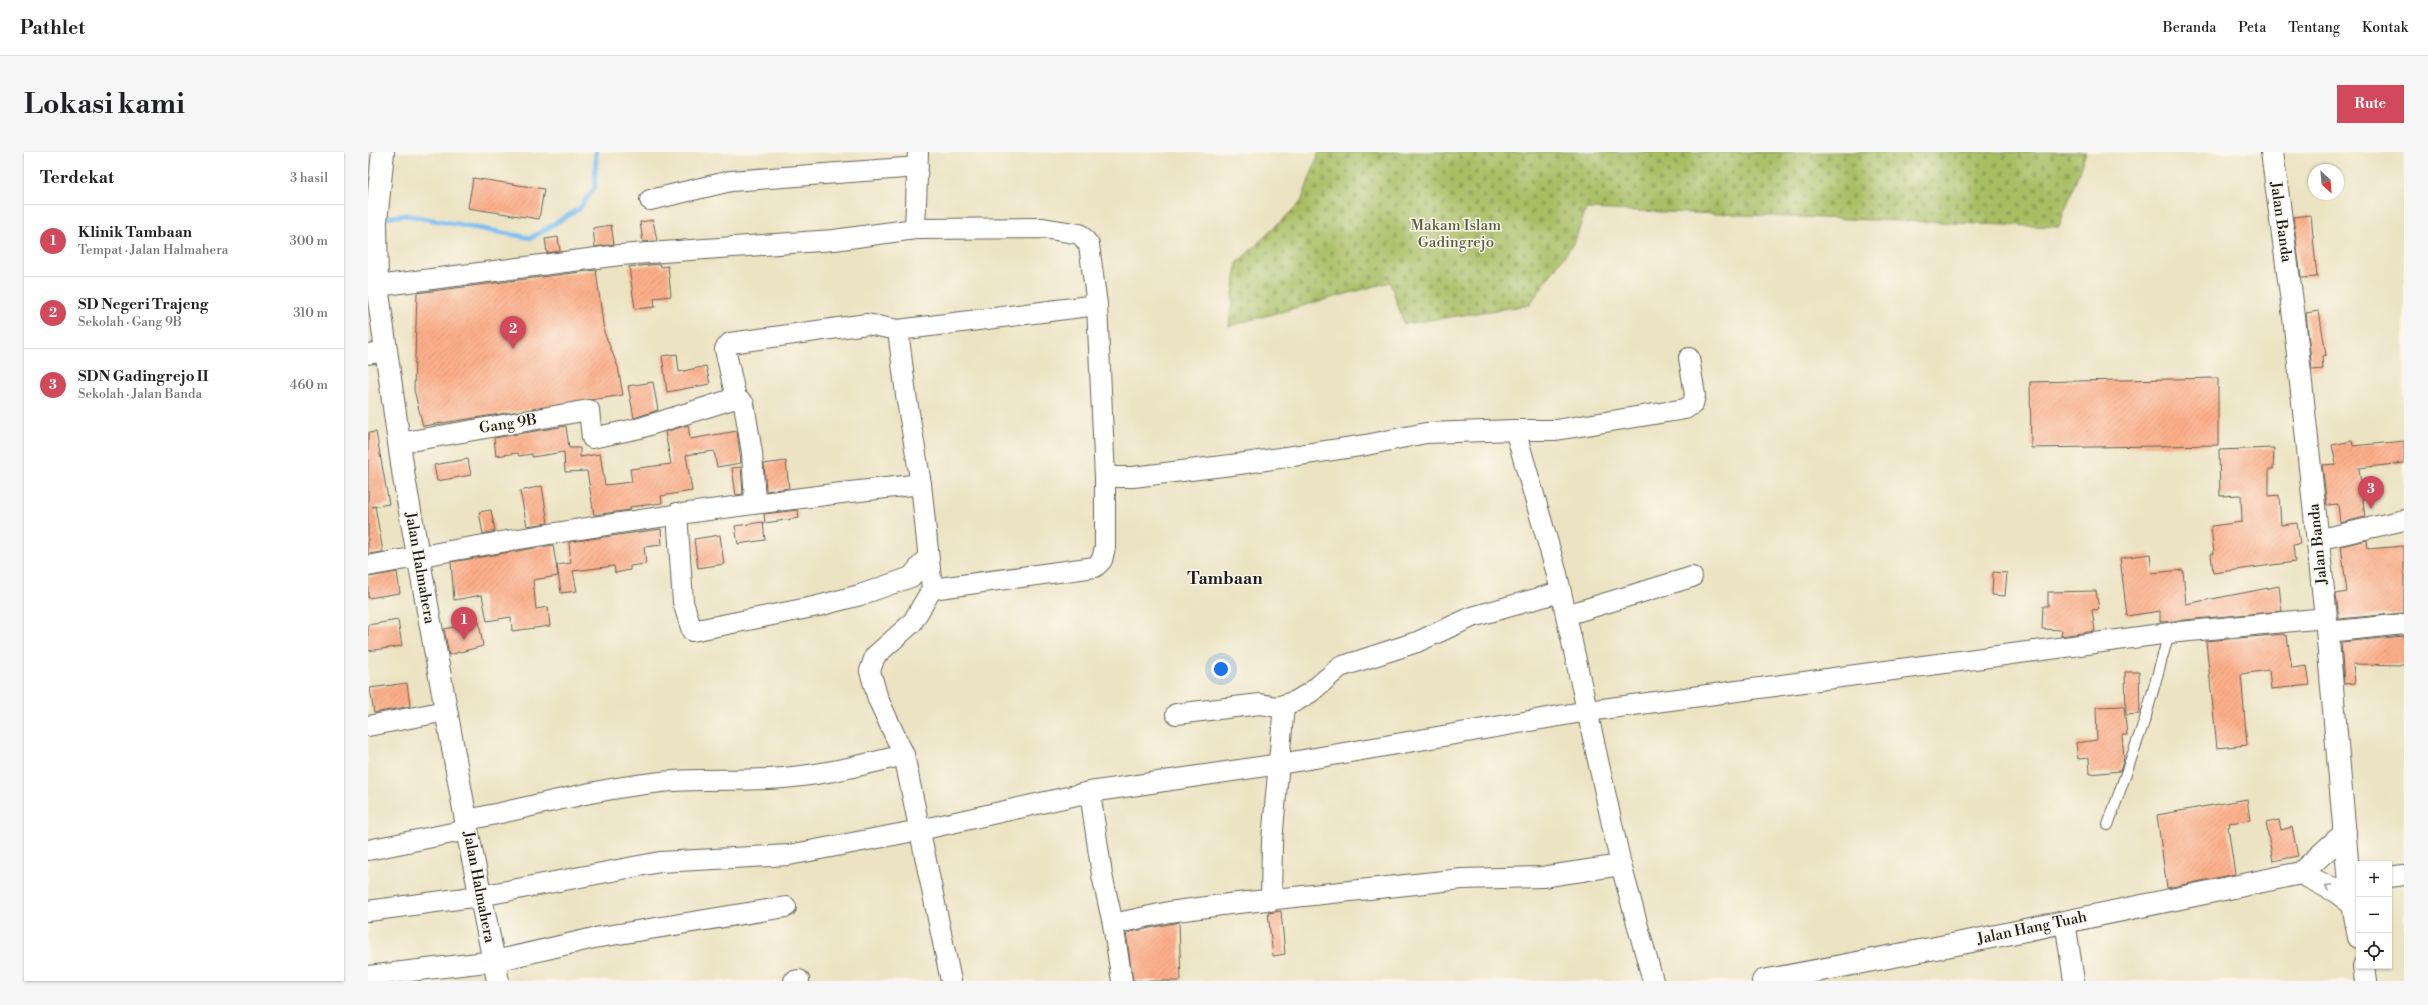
<!DOCTYPE html>
<html lang="id">
<meta charset="utf-8">
<style>
:root{--surface:#fff;--page:#f6f6f6;--text:#202124;--muted:#757577;--line:#e0e0e0;--accent:#d1495b}
body{margin:0;font-family:"Libre Bodoni",serif;background:var(--page);color:var(--text)}
.controls{position:absolute;right:12px;bottom:12px;display:grid;overflow:hidden;border-radius:0px;box-shadow:0 1px 3px #0004}
.controls button{width:36px;height:36px;display:grid;place-items:center;padding:0;border:0;border-bottom:1px solid var(--line);background:var(--surface);color:var(--text);font:20px sans-serif}
.compass{position:absolute;left:1940px;top:12px;width:36px;height:36px;border-radius:50%;background:var(--surface);box-shadow:0 1px 3px #0004;rotate:154deg}
.you{position:absolute;left:853px;top:517px;width:14px;height:14px;margin:-10px;border:3px solid #fff;border-radius:50%;background:#1a73e8;box-shadow:0 0 0 6px #1a73e833}
.badge{display:grid;place-items:center;width:26px;height:26px;border-radius:50%;background:var(--accent);color:#fff;font-size:13px;font-weight:700}
.pin{position:absolute;translate:-50% -33px;filter:drop-shadow(0 1px 2px #0008)}
.pin::after{content:'';position:absolute;top:21px;width:14px;height:12px;background:inherit;clip-path:polygon(0 0,100% 0,50% 100%)}
.list{margin:0;padding:0;list-style:none}
h2{display:flex;justify-content:space-between;align-items:center;height:52px;margin:0;padding:0 16px;font-size:17px}
h2 small{font-size:13px;font-weight:400;color:var(--muted)}
.list li{display:grid;grid-template-columns:26px 1fr auto;gap:12px;align-items:center;box-sizing:border-box;height:72px;padding:0 16px;border-top:1px solid var(--line)}
.list b{display:block;font-size:15px;white-space:nowrap}
.list p{margin:0;font-size:13px;white-space:nowrap;color:var(--muted)}
.list em{font-size:13px;font-style:normal;color:var(--muted)}
.icon{flex:none;width:22px;height:22px;fill:none;stroke:currentColor;stroke-width:2;stroke-linecap:round;stroke-linejoin:round}
.map{position:relative;flex:none;width:2036px;height:829px;overflow:hidden;border-radius:0px}
header{display:flex;align-items:center;gap:24px;box-sizing:border-box;height:56px;padding:0 20px;background:var(--surface);border-bottom:1px solid var(--line)}
header strong{font-size:19px}
nav{display:flex;gap:22px;margin-inline-start:auto;font-size:14px}
.intro{display:flex;align-items:center;justify-content:space-between;box-sizing:border-box;height:96px;padding:0 24px}
h1{margin:0;font-size:28px}
.button{padding:10px 18px;border-radius:0px;background:var(--accent);color:#fff;font-size:14px;font-weight:700}
main{display:flex;gap:24px;padding:0 24px}
aside{flex:1;background:var(--surface);border-radius:0px;box-shadow:0 1px 3px #0004}
.map>svg:first-child{display:block}
.cemetery{fill:url(#cemetery-stones);stroke:#626d40}
.lines{fill:none;stroke-linecap:round;stroke-linejoin:round}
.stream{stroke:#7bbef1;stroke-width:5}
.building{fill:url(#building-hatch)}
.service-casing{stroke:#656256;stroke-width:12}
.minor-casing{stroke:#656256;stroke-width:22}
.tertiary-casing{stroke:#656256;stroke-width:24}
.service{stroke:#fff;stroke-width:10}
.minor{stroke:#fff;stroke-width:20}
.tertiary{stroke:#fff;stroke-width:22}
.oneway{stroke:#999}
.labels{text-anchor:middle;dominant-baseline:central;stroke-width:3;stroke-linejoin:round;paint-order:stroke}
.street-label{font-size:15px;fill:#1c1c1c;stroke:#fbf7ec}
.park-label{font-size:15px;fill:#545d39;stroke:#fbf7ec}
.quarter-label{font-size:17px;font-weight:bold;fill:#1c1c1c;stroke:#fbf7ec}
</style>
<header>
<strong>Pathlet</strong>
<nav><a>Beranda</a><a>Peta</a><a>Tentang</a><a>Kontak</a></nav>
</header>
<div class="intro"><h1>Lokasi kami</h1><a class="button">Rute</a></div>
<main>
<aside>
<h2>Terdekat<small>3 hasil</small></h2>
<ul class="list">
<li><span class="badge">1</span><div><b>Klinik Tambaan</b><p>Tempat · Jalan Halmahera</p></div><em>300 m</em></li>
<li><span class="badge">2</span><div><b>SD Negeri Trajeng</b><p>Sekolah · Gang 9B</p></div><em>310 m</em></li>
<li><span class="badge">3</span><div><b>SDN Gadingrejo II</b><p>Sekolah · Jalan Banda</p></div><em>460 m</em></li>
</ul>
</aside>
<div class="map">
<svg width="2036" height="829" viewBox="0 0 2036 829">
<defs>
<pattern id="cemetery-stones" width="16" height="16" patternUnits="userSpaceOnUse"><rect width="16" height="16" fill="#a7be64"/><path d="M2 7V4a2 2 0 0 1 4 0v3zM10 15v-3a2 2 0 0 1 4 0v3z" fill="#8fa356"/></pattern>
<pattern id="building-hatch" width="6" height="6" patternUnits="userSpaceOnUse"><rect width="6" height="6" fill="#fcae89"/><path d="M-1 1l2-2M0 6l6-6M5 7l2-2" fill="none" stroke="#d79576"/></pattern>
</defs>
<rect width="100%" height="100%" fill="#fbf7ec"/>
<filter id="ink" filterUnits="userSpaceOnUse"><feTurbulence type="fractalNoise" baseFrequency=".025" numOctaves="2"/><feDisplacementMap in="SourceGraphic" scale="8" xChannelSelector="R" yChannelSelector="G"/><feConvolveMatrix kernelMatrix="1 2 1 2 8 2 1 2 1" color-interpolation-filters="sRGB"/></filter>
<filter id="wash" filterUnits="userSpaceOnUse"><feTurbulence type="fractalNoise" baseFrequency=".012" numOctaves="4" result="noise"/><feDisplacementMap in="SourceGraphic" scale="16" xChannelSelector="R" yChannelSelector="G"/><feGaussianBlur stdDeviation="0.9" result="paint"/><feColorMatrix in="noise" values="0 0 0 0 0 0 0 0 0 0 0 0 0 0 0 0 0 1.4 0 .05"/><feComposite in="paint" operator="in"/></filter>
<g filter="url(#wash)">
<rect width="100%" height="100%" fill="#ece3c2"/>
<polygon class="cemetery" points="951,0 1718,0 1691,75 1218,57 1207,89 1161,153 1036,172 1022,130 861,174 869,111 933,50"/>
<g class="lines">
<polyline class="stream" points="14,66 38,63 163,86 211,57 227,35 228,0"/>
</g>
<g id="blocks">
<g class="building">
<polygon points="105,26 176,37 171,67 100,56"/>
<polygon points="1943,63 1949,125 1933,126 1925,65"/>
<polygon points="285,68 289,89 275,90 272,70"/>
<polygon points="243,73 246,92 227,95 225,76"/>
<polygon points="190,85 192,99 179,101 177,87"/>
<polygon points="292,112 293,115 300,114 303,144 286,146 287,155 267,157 261,115"/>
<polygon points="228,118 236,180 250,215 255,243 55,274 46,238 49,141"/>
<polygon points="1951,159 1958,203 1954,204 1955,217 1944,218 1938,161"/>
<polygon points="309,202 311,220 338,214 342,232 299,240 294,204"/>
<polygon points="1850,226 1850,293 1663,296 1662,230"/>
<polygon points="285,230 290,258 266,266 260,234"/>
<polygon points="320,273 322,287 369,279 373,311 349,315 346,299 318,303 324,339 293,344 294,351 262,355 262,358 226,363 219,319 197,320 196,300 164,305 164,302 151,304 150,301 128,304 126,286 198,274 201,296 212,296 212,305 232,302 237,333 264,330 262,317 303,312 297,280"/>
<polygon points="8,280 21,352 4,355 7,354 15,400 0,402 0,281"/>
<polygon points="1984,289 1985,294 2036,289 2036,311 1991,316 1997,365 1972,371 1970,352 1959,353 1954,313 1968,312 1964,293"/>
<polygon points="1906,296 1905,317 1901,317 1901,344 1911,343 1913,373 1929,371 1932,392 1925,393 1927,410 1845,421 1843,402 1846,402 1843,374 1874,370 1873,343 1852,344 1851,298"/>
<polygon points="100,307 103,323 69,329 66,313"/>
<polygon points="418,309 421,336 398,339 396,312"/>
<polygon points="373,315 375,342 368,343 364,316"/>
<polygon points="174,334 180,371 159,374 152,339"/>
<polygon points="123,358 127,379 115,382 111,360"/>
<polygon points="430,358 431,366 397,371 396,362"/>
<polygon points="395,370 397,388 370,392 367,374"/>
<polygon points="293,377 294,393 276,395 278,412 262,414 262,418 247,421 246,414 205,419 209,439 193,441 189,413 203,411 201,390"/>
<polygon points="352,383 356,412 330,416 326,387"/>
<polygon points="1999,388 2000,397 2036,394 2036,461 1971,467 1968,442 1979,440 1973,394"/>
<polygon points="185,393 190,424 165,428 168,457 180,455 182,474 144,479 143,465 119,469 114,443 86,448 83,410"/>
<polygon points="1782,402 1784,421 1815,418 1818,452 1911,434 1914,459 1795,470 1792,470 1792,459 1759,464 1752,406"/>
<polygon points="29,420 32,441 0,446 0,425"/>
<polygon points="1625,420 1639,421 1637,444 1624,443"/>
<polygon points="1728,439 1731,457 1724,458 1727,479 1693,484 1694,478 1674,477 1675,454 1680,454 1680,440"/>
<polygon points="30,468 34,494 0,499 0,473"/>
<polygon points="111,470 115,494 81,503 76,477"/>
<polygon points="1916,482 1917,484 1919,484 1924,516 1939,514 1942,533 1903,537 1901,518 1873,522 1879,593 1849,596 1838,489"/>
<polygon points="2036,484 2036,513 1985,512 1987,531 1976,532 1973,490"/>
<polygon points="1757,520 1771,520 1772,562 1758,563"/>
<polygon points="39,531 42,554 6,561 2,536"/>
<polygon points="1756,554 1759,583 1754,583 1756,606 1752,619 1722,622 1721,606 1710,607 1708,591 1729,588 1728,555"/>
<polygon points="1879,647 1882,668 1861,671 1862,674 1860,675 1867,722 1799,736 1789,663"/>
<polygon points="1911,668 1913,678 1924,675 1930,704 1905,709 1898,671"/>
<polygon points="913,759 917,802 905,804 900,761"/>
<polygon points="811,770 813,829 765,829 758,781"/>
</g>
</g>
</g>
<g filter="url(#ink)">
<use href="#blocks" fill-opacity="0" stroke="#656256" stroke-width="1"/>
<g class="lines">
<defs>
<polyline id="service" points="1740,673 1778,564 1801,481"/>
<g id="minor">
<polyline points="282,48 363,29 550,15"/>
<polyline points="547,77 550,0"/>
<polyline points="9,134 252,103 466,88 547,77 675,76 712,82 721,93 729,153 737,325 737,395 734,408 727,415 564,437"/>
<polyline points="0,202 18,199"/>
<polyline points="368,246 357,197 362,191 499,172 530,178"/>
<polyline points="1147,278 1188,278 1317,257 1325,252 1327,243 1321,206"/>
<polyline points="31,291 221,258 224,286 272,276 368,246 376,252 384,301 387,350"/>
<polyline points="737,325 765,325 871,312 998,293 1058,281 1147,278 1189,422 1253,713 1285,829"/>
<polyline points="553,332 564,437 544,471 507,504 502,519 510,547 536,603 583,829"/>
<polyline points="309,361 315,450 324,479 450,454 492,443 543,425 560,405"/>
<polyline points="1949,388 2036,368"/>
<path d="M0 414C183 379 367 352 553 332L538 243 530 178 729 153"/>
<polyline points="1198,463 1324,425"/>
<polyline points="1959,480 2036,472"/>
<polyline points="808,562 892,552 909,555 928,549 943,540 972,515 1049,490 1104,465 1192,440"/>
<polyline points="0,574 78,559"/>
<polyline points="722,640 734,723 745,772"/>
<path d="M98 668C161 656 222 638 285 631 323 626 361 629 400 627 446 625 491 614 536 603"/>
<polyline points="0,698 99,678"/>
<polyline points="2021,725 2036,723"/>
<polyline points="903,749 904,689 916,553"/>
<polyline points="0,759 112,744 292,710 421,703 552,678 722,640 912,612 1220,559 1801,481 1958,466"/>
<polyline points="1697,769 1706,829"/>
<polyline points="0,824 127,809 226,786 418,755"/>
<polyline points="426,829 431,828"/>
<polyline points="754,829 745,772 801,760 861,752 1094,727 1174,725 1253,713"/>
</g>
<g id="tertiary">
<polyline points="15,0 8,70 9,134 36,326 98,668 99,678 130,829"/>
<polyline points="1904,0 1926,165 1958,466 1981,731 1991,785"/>
<polyline points="1933,721 1969,740 1986,753"/>
<polyline points="1996,814 1998,829"/>
<polyline points="1395,829 1604,789 1933,721 1977,681"/>
</g>
</defs>
<use href="#service" class="service-casing"/>
<use href="#minor" class="minor-casing"/>
<use href="#tertiary" class="tertiary-casing"/>
<use href="#service" class="service"/>
<use href="#minor" class="minor"/>
<use href="#tertiary" class="tertiary"/>
</g>
<defs><path id="oneway-chevron" d="M-2-3.5L2.5 0L-2 3.5" fill="none" stroke-width="1.6" stroke-linecap="round" stroke-linejoin="round"/></defs>
<use class="oneway" href="#oneway-chevron" transform="translate(1960 735) rotate(-153)"/>
</g>
<g class="labels">
<g class="street-label">
<text transform="translate(1913 70) rotate(82)">Jalan Banda</text>
<text transform="translate(140 272) rotate(-9)">Gang 9B</text>
<text transform="translate(1950 392) rotate(-96)">Jalan Banda</text>
<text transform="translate(52 416) rotate(80)">Jalan Halmahera</text>
<text transform="translate(111 735) rotate(79)">Jalan Halmahera</text>
<text transform="translate(1664 776) rotate(-12)">Jalan Hang Tuah</text>
</g>
<g class="park-label">
<text x="1088" y="73">Makam Islam<tspan x="1088" dy="17">Gadingrejo</tspan></text>
</g>
<g class="quarter-label">
<text x="857" y="427">Tambaan</text>
</g>
</g>
</svg>
<div class="controls">
<button>+</button>
<button>−</button>
<button><svg class="icon" aria-label="locate" viewBox="0 0 24 24"><circle cx="12" cy="12" r="6"/><path d="M12 2v4M12 18v4M2 12h4M18 12h4"/></svg></button>
</div>
<svg class="compass" viewBox="-18 -18 36 36"><path d="M0-13l5 13h-10z" fill="#e53935"/><path d="M0 13l5-13h-10z" fill="#757577"/></svg>
<div class="you"></div>
<div class="pin badge" style="left:96px;top:488px">1</div>
<div class="pin badge" style="left:145px;top:197px">2</div>
<div class="pin badge" style="left:2003px;top:357px">3</div>
</div>
</main>
